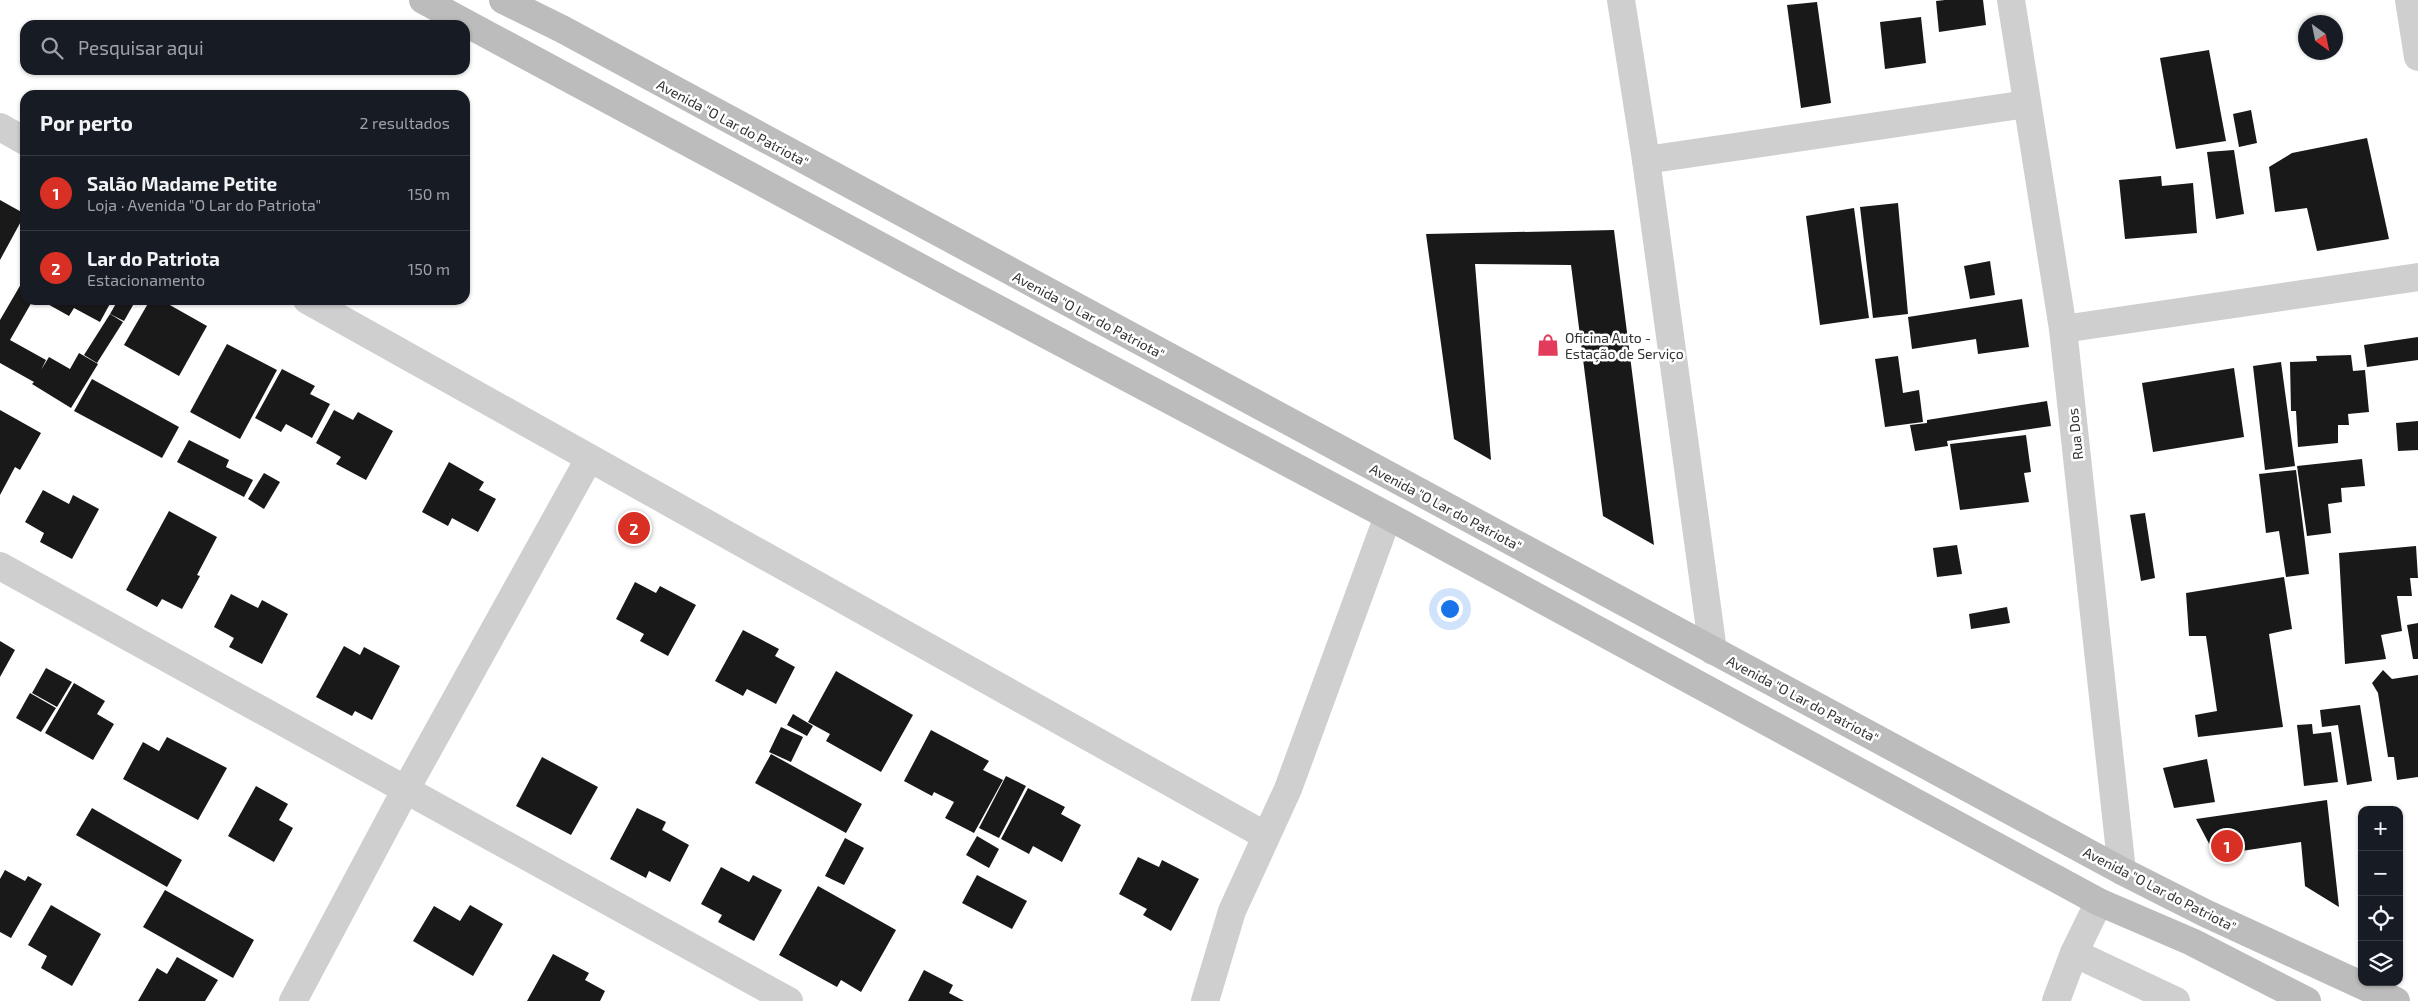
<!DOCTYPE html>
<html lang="pt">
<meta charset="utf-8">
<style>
:root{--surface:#171b24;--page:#242831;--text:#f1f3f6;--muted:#9ea1a6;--line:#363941;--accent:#d93025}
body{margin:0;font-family:"Exo 2",sans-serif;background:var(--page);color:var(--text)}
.controls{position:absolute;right:15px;bottom:15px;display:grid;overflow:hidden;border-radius:10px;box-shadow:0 1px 4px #0004}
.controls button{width:45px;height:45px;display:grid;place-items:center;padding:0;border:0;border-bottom:1px solid var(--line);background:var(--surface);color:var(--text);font:25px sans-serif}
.compass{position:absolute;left:2298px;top:15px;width:45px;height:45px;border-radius:50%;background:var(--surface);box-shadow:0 1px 4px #0004;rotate:147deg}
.you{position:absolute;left:1449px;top:608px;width:18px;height:18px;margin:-12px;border:4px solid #fff;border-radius:50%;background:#1a73e8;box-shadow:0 0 0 8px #1a73e833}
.badge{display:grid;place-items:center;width:32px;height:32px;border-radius:50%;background:var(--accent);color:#fff;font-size:16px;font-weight:700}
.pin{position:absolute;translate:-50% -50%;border:2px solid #fff;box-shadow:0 1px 5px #0006}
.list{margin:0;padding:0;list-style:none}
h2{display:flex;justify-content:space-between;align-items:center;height:65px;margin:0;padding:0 20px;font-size:21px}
h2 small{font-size:16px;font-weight:400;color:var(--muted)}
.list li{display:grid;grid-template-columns:32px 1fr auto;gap:15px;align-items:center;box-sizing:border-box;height:75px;padding:0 20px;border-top:1px solid var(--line)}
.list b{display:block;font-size:19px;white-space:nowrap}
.list p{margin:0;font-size:16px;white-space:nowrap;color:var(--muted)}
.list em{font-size:16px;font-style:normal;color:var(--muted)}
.icon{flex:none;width:28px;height:28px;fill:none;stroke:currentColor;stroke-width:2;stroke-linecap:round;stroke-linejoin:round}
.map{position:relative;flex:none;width:2418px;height:1001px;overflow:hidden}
.search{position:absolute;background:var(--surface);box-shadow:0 1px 4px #0004;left:20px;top:20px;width:450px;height:55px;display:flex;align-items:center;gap:12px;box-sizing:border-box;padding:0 18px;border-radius:15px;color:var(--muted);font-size:19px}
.panel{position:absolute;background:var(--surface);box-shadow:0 1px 4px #0004;left:20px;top:90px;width:450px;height:215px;border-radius:15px}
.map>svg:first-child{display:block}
.building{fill:#191919}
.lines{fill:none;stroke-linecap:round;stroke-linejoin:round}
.minor{stroke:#cfcfcf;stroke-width:28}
.secondary{stroke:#bcbcbc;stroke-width:28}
.labels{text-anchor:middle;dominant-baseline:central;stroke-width:5;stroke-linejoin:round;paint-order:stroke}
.street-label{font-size:14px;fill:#323232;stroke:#fff}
.poi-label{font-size:14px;fill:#323232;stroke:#fff;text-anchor:start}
</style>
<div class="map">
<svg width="2418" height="1001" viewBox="0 0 2418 1001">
<rect width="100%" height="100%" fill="#fff"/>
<g class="building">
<polygon points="1945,0 1983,0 1986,25 1939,32 1936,1"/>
<polygon points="1817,2 1831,103 1801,108 1787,5"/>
<polygon points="1921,17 1926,63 1885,69 1880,22"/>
<polygon points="2209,50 2226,141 2176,149 2160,58"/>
<polygon points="2251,110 2257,143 2239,147 2233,114"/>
<polygon points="2367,138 2389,239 2317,251 2307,208 2275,212 2269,167 2292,153"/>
<polygon points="2234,150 2244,214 2216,219 2207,152"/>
<polygon points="2161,176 2162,186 2193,183 2197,233 2125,239 2119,180"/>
<polygon points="0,200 25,214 0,260"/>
<polygon points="1898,203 1908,314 1873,318 1860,207"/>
<polygon points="1854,208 1869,318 1820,325 1806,216"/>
<polygon points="1614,230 1654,545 1603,516 1571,265 1475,264 1491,460 1454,439 1426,234"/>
<polygon points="1990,261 1995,295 1970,299 1964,266"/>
<polygon points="21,284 25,287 25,300 33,300 10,340 46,360 41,370 49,357 70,369 79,353 98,364 71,408 32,384 34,382 0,363 0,320"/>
<polygon points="2022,299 2029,347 1978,354 1976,339 1912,349 1908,317"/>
<polygon points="45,300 112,300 100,322 74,308 69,316 44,302"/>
<polygon points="118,300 136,300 124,321 110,314"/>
<polygon points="150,300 161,300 207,326 179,376 124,345"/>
<polygon points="110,314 123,322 97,363 84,355"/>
<polygon points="2418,337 2418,360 2367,367 2364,345"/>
<polygon points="227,344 277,370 240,439 190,412"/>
<polygon points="2351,355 2353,371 2365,370 2369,412 2348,414 2349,425 2338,425 2338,443 2298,447 2296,411 2291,411 2290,362 2317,361 2316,356"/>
<polygon points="1898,356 1903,393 1919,390 1923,422 1885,427 1875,359"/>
<polygon points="2281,362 2295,466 2265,470 2253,366"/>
<polygon points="2234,368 2244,437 2153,452 2142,383"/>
<polygon points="282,369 315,386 310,394 330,404 312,438 286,424 281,432 255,418"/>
<polygon points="92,379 179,427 162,458 74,411"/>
<polygon points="2047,401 2051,426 1947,441 1948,446 1915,451 1910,425 1927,423 1927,420"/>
<polygon points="0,410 41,433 20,470 15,467 0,495"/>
<polygon points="334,410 353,420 358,412 393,431 366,480 336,464 341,457 316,443"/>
<polygon points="2418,421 2418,450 2398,451 2396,423"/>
<polygon points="2026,435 2031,472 2024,473 2029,502 1960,510 1950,444"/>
<polygon points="189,440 229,460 226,467 253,480 244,497 177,462"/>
<polygon points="2362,459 2365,486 2341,488 2342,502 2328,504 2331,533 2307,536 2297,466"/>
<polygon points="449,462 484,482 479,490 496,499 478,532 452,518 448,526 422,512"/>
<polygon points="2296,470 2309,574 2286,577 2279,531 2266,533 2259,474"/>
<polygon points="264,473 280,482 264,509 248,499"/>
<polygon points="43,490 69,504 73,495 99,509 72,559 40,542 44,533 25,522"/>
<polygon points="169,511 217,537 197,575 200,576 182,609 162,599 157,607 126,590"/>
<polygon points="2145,513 2155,578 2141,581 2130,515"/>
<polygon points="1957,545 1962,574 1937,577 1933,548"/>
<polygon points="2416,546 2418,578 2410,578 2412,596 2397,596 2402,631 2381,635 2386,659 2345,664 2339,553"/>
<polygon points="2284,577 2292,629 2269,634 2283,727 2198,737 2195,715 2217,711 2206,636 2189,636 2186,593"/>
<polygon points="635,582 656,593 660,586 696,605 668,656 640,641 644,634 616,619"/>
<polygon points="231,594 258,608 262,600 288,614 262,664 229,647 234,638 214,627"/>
<polygon points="2007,607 2010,623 1971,629 1969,614"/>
<polygon points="2418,623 2418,659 2413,659 2407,625"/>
<polygon points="743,630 779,649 775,656 795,667 776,704 747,689 743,696 715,681"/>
<polygon points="0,641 15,650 0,677"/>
<polygon points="344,646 360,655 364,647 400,666 372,720 355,711 352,716 316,697"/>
<polygon points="46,668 72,682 57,707 32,693"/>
<polygon points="2383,670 2392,679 2418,675 2418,777 2397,780 2394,757 2388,757 2378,693 2372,683"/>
<polygon points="836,671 913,715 881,772 826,741 830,734 808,722"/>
<polygon points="74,683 105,701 97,714 114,724 93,760 45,733"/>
<polygon points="30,693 56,708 41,732 16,718"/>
<polygon points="2360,705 2372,781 2347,785 2338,725 2322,727 2320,710"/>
<polygon points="793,714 813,726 807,736 787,725"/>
<polygon points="2312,724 2313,734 2331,732 2338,782 2304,786 2297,725"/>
<polygon points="781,727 803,737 791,762 769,752"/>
<polygon points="931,730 989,761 983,770 1003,780 974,833 945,818 954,802 934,792 932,796 904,781"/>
<polygon points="167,737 227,768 198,820 123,779 143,742 159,751"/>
<polygon points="771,754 862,804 846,833 755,783"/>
<polygon points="542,757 598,787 571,835 516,806"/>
<polygon points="2207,759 2215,802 2174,808 2163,768"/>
<polygon points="1006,776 1026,786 999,838 979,828"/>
<polygon points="256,786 288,804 279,820 293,828 274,862 228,836"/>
<polygon points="1028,788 1065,807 1061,814 1081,825 1062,862 1033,846 1029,854 1001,839"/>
<polygon points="2327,800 2339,907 2305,886 2301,842 2215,855 2196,819"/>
<polygon points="92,808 182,860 167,887 76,835"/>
<polygon points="637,808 666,822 662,830 689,845 670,882 649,871 646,878 610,859"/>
<polygon points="977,836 999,849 989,868 966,855"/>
<polygon points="845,838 864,848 844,885 825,876"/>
<polygon points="1138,857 1159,867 1162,860 1199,879 1171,931 1143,915 1147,909 1119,894"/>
<polygon points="721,867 749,882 753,875 782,890 754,941 718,922 722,915 701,904"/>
<polygon points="5,870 25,881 28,876 42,884 11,938 0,932 0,879"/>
<polygon points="977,875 1027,901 1012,929 962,903"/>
<polygon points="818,886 896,930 861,992 841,980 837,987 779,955"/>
<polygon points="165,890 254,940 233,978 143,927"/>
<polygon points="51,905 101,934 72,986 41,968 47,956 28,945"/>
<polygon points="470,905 503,924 473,976 413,941 434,906 460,921"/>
<polygon points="553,954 589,973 585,980 605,991 600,1001 527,1001"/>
<polygon points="177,957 218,980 205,1001 138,1001 157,968 167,974"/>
<polygon points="924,970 953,985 949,993 964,1001 908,1001"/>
</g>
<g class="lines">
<g class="minor">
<polyline points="1621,0 1646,160 1713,651"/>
<polyline points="2011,0 2063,329 2122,871"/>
<polyline points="2409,0 2418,57"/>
<polyline points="0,127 25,141"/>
<polyline points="1646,160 2027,104"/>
<polyline points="307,300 1266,836"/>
<polyline points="2063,329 2418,277"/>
<polyline points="0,566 789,1001"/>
<polyline points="2074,953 2176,1001"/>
<polyline points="293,1001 406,789 589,459"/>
<polyline points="1205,1001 1232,911 1288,789 1388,516"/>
<polyline points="2056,1001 2074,953 2099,902"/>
</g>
<g class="secondary">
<polyline points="423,0 949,283 1388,516 2099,902 2192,942 2307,1001"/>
<polyline points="503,0 562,29 2122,871 2205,913 2396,1001"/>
</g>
</g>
<defs>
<symbol id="shop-bare" viewBox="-9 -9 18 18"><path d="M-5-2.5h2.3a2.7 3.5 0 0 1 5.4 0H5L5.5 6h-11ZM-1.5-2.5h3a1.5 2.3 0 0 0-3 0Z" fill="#e23b5c" stroke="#fff" stroke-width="2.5" paint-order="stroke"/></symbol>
</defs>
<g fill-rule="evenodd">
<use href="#shop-bare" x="1532" y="329" width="32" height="32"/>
</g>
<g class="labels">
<g class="street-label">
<text transform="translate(733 123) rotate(28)">Avenida "O Lar do Patriota"</text>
<text transform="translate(1089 315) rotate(28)">Avenida "O Lar do Patriota"</text>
<text transform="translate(2075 434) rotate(-96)">Rua Dos</text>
<text transform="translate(1446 507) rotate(28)">Avenida "O Lar do Patriota"</text>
<text transform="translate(1803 699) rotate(28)">Avenida "O Lar do Patriota"</text>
<text transform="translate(2160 889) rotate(27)">Avenida "O Lar do Patriota"</text>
</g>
<g class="poi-label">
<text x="1565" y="337">Oficina Auto -<tspan x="1565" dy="16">Estação de Serviço</tspan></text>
</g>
</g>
</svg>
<div class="controls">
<button>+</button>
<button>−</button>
<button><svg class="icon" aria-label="locate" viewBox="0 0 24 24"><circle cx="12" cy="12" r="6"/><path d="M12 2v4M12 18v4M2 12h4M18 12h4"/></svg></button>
<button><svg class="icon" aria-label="layers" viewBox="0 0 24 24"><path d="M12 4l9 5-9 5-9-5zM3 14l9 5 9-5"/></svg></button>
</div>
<svg class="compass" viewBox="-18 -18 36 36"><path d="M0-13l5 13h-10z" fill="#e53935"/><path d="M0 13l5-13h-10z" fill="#9ea1a6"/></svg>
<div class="you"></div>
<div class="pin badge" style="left:2227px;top:846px">1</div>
<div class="pin badge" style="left:634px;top:528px">2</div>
<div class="search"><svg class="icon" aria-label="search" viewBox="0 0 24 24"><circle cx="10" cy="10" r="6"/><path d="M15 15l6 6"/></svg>Pesquisar aqui</div>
<section class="panel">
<h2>Por perto<small>2 resultados</small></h2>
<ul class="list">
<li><span class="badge">1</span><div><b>Salão Madame Petite</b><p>Loja · Avenida &quot;O Lar do Patriota&quot;</p></div><em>150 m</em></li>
<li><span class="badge">2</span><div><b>Lar do Patriota</b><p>Estacionamento</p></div><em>150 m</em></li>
</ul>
</section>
</div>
